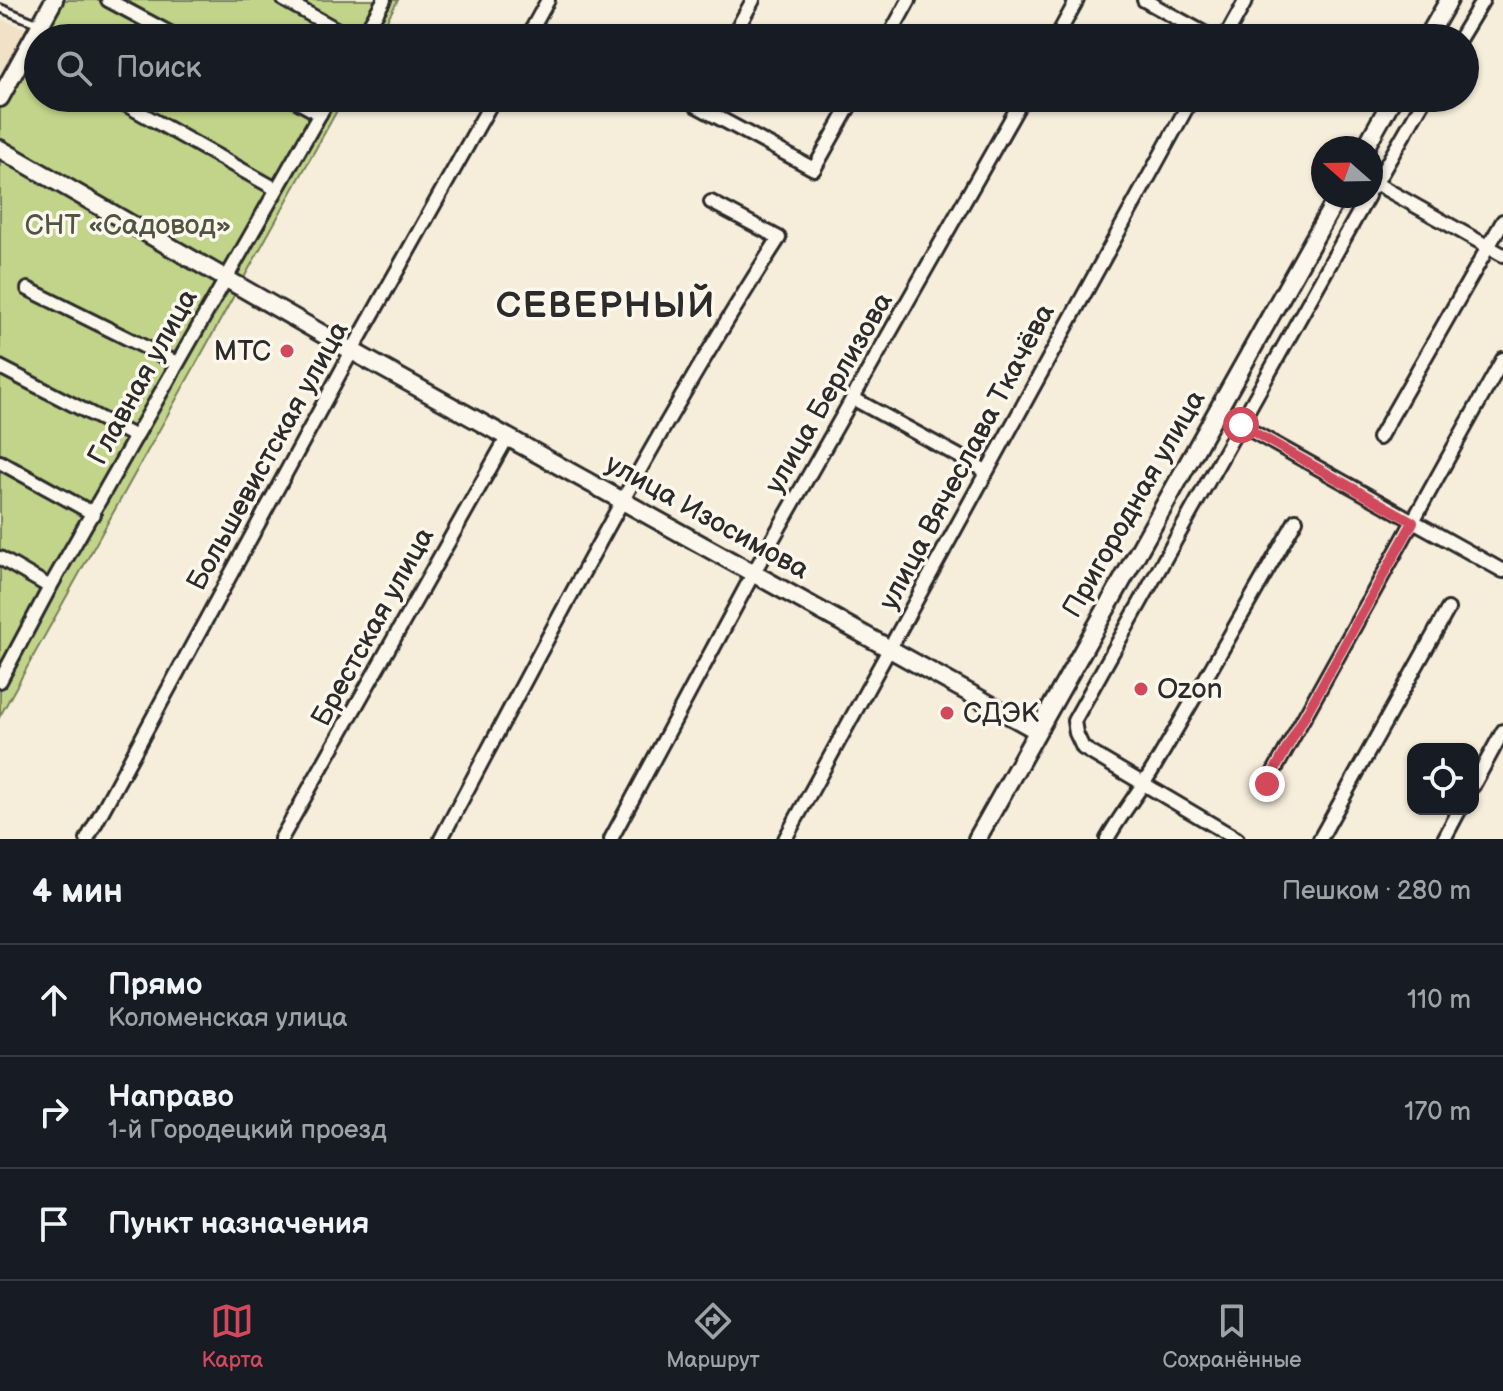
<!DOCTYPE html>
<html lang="ru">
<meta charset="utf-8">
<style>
:root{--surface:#171b24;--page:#242831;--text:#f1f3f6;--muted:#9ea1a6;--line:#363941;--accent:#d1495b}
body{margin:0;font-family:"Balsamiq Sans",sans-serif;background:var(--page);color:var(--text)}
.controls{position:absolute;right:24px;bottom:24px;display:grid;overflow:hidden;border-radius:16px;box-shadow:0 2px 6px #0004}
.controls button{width:72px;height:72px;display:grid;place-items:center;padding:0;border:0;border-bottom:2px solid var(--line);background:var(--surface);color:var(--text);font:40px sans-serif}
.compass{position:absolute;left:1311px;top:136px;width:72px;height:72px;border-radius:50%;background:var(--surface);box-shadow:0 2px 6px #0004;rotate:290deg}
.stop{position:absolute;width:24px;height:24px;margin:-18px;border:6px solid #d1495b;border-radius:50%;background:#fff}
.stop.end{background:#d1495b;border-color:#fff;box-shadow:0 2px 8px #0008}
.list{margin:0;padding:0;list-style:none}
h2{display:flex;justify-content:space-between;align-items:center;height:104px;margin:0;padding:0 32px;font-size:34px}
h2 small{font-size:26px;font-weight:400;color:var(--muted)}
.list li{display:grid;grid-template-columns:52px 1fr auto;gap:24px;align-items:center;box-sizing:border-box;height:112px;padding:0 32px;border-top:2px solid var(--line)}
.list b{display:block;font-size:30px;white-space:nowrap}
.list p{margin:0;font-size:26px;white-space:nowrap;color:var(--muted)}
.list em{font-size:26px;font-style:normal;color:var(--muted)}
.icon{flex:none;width:44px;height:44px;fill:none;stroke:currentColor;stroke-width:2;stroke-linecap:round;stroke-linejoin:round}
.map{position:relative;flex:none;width:1503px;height:839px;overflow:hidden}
.search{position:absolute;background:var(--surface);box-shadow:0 2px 6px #0004;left:24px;right:24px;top:24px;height:88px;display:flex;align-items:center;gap:20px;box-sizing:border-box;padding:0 28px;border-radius:44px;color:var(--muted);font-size:30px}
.sheet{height:440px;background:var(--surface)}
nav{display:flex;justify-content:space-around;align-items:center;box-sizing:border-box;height:112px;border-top:2px solid var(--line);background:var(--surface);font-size:22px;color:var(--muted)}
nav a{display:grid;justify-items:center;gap:4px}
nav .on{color:var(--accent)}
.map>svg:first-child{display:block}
.built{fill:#f0e1c7}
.green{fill:#c1d489;stroke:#76805a;stroke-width:2}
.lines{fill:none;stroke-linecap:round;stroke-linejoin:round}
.lane-casing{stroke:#2b2b2b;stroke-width:12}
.street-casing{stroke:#2b2b2b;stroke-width:18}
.secondary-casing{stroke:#2b2b2b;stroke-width:22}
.lane{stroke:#fbf7ec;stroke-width:6}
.street{stroke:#fbf7ec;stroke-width:12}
.secondary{stroke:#fbf7ec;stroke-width:16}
.route{stroke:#d1495b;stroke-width:10}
.poi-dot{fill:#d1495b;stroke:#fbf7ec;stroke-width:3}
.labels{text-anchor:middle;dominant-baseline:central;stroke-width:7;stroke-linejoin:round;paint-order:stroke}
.park-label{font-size:28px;fill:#505542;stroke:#fbf7ec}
.poi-label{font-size:28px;fill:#2b2b2b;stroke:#fbf7ec;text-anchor:start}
.street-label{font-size:28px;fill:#2b2b2b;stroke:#fbf7ec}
.district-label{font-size:36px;font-weight:bold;letter-spacing:2px;fill:#2b2b2b;stroke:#fbf7ec}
</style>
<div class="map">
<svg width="1503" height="839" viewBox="0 0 1503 839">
<rect width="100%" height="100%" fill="#f6eddb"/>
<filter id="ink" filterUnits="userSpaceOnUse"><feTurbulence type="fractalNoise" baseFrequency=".0125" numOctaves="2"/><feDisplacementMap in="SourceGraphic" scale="16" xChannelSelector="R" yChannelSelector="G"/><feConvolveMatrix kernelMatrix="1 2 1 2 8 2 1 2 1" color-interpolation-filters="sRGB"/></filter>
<g filter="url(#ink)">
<polygon class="built" points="0,19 29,30 0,83"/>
<polygon class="green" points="56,0 398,0 377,38 38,38 38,98 344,98 0,716 0,100"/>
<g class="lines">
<defs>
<polyline id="lane" points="0,8 37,23"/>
<g id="street">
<polyline points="108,0 179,38"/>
<polyline points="284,0 352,38"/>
<polyline points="1144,0 1213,38"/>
<polyline points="362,38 384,0"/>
<polyline points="527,38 548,0"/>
<polyline points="732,38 753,0"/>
<polyline points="888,38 909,0"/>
<polyline points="1056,38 1077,0"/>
<polyline points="1225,38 1246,0"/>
<polyline points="1460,38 1483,0"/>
<polyline points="114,98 276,189"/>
<polyline points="291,98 320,114"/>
<polyline points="699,98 695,105 814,169 854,98"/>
<polyline points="1375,183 1503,255"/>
<polyline points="1373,188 1425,98"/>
<polyline points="28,289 177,363"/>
<polyline points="0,367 136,437"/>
<polyline points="854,399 986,471"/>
<polyline points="1241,425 1503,571"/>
<polyline points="1379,438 1503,221"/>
<polyline points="0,462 94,514"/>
<polyline points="0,558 50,587"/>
<polyline points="0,681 50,587 329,98"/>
<polyline points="1267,784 1503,359"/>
<polyline points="1473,786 1503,731"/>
<polyline points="87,839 352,351 494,98"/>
<polyline points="281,839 507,438"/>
<path d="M441 839C549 636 654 431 779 238L711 202"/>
<polyline points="611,839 754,572 1023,98"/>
<polyline points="785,839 1192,98"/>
<path d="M1107 839C1121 814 1139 792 1154 767 1202 685 1249 603 1296 520"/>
<polyline points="1237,839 1083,748 1076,733 1074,721 1368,196"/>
<polyline points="1320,839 1448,609"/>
<polyline points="1444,839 1460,809"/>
</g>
<g id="secondary">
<polyline points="1427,38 1449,0"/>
<polyline points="0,98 54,0"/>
<polyline points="1365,148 1393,98"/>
<polyline points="0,149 352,351 1036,730"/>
<polyline points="977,839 1338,196"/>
</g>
</defs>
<use href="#lane" class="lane-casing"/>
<use href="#street" class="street-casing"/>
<use href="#secondary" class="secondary-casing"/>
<use href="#lane" class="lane"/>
<use href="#street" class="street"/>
<use href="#secondary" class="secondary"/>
</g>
</g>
<g class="lines" filter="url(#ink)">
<polyline class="route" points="1241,425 1413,522 1267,784"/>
</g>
<g class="poi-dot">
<circle cx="287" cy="351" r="8"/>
<circle cx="1141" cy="689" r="8"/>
<circle cx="947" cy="713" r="8"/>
</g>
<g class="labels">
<g class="park-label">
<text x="128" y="225">СНТ «Садовод»</text>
</g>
<g class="poi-label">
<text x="271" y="351" text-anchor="end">МТС</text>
<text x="1157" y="689">Ozon</text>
<text x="963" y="713">СДЭК</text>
</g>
<g class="street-label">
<text transform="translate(143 377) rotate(-61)">Главная улица</text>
<text transform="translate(829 393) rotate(-60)">улица Берлизова</text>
<text transform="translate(268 456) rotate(-61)">Большевистская улица</text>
<text transform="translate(967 457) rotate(-62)">улица Вячеслава Ткачёва</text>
<text transform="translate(1134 504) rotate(-60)">Пригородная улица</text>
<text transform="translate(707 517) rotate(29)">улица Изосимова</text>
<text transform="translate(373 627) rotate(-61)">Брестская улица</text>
</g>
<g class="district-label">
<text x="606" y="306">СЕВЕРНЫЙ</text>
</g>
</g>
</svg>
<div class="controls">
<button><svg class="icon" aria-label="locate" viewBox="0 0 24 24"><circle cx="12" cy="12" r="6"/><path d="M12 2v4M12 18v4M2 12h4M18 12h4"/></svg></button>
</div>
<svg class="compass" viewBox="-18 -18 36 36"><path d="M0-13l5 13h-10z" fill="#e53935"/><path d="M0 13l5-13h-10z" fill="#9ea1a6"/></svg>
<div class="stop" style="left:1241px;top:425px"></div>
<div class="stop end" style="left:1267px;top:784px"></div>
<div class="search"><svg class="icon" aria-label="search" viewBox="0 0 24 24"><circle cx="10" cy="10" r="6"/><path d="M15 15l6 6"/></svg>Поиск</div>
</div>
<section class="sheet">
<h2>4 мин<small>Пешком · 280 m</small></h2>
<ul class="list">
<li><svg class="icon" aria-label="ahead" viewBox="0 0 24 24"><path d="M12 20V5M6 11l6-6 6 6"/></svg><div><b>Прямо</b><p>Коломенская улица</p></div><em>110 m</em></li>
<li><svg class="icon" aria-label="right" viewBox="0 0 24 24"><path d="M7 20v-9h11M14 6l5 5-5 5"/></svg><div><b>Направо</b><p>1-й Городецкий проезд</p></div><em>170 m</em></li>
<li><svg class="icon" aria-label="arrive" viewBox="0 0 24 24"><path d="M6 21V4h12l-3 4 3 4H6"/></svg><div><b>Пункт назначения</b></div></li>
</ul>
</section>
<nav>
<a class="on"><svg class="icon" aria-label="map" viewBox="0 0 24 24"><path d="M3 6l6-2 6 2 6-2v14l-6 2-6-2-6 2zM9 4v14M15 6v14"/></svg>Карта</a>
<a><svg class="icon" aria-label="directions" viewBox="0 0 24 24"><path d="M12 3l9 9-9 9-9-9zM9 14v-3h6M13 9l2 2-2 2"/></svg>Маршрут</a>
<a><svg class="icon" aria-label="saved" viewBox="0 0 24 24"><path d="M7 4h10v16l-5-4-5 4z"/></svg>Сохранённые</a>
</nav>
